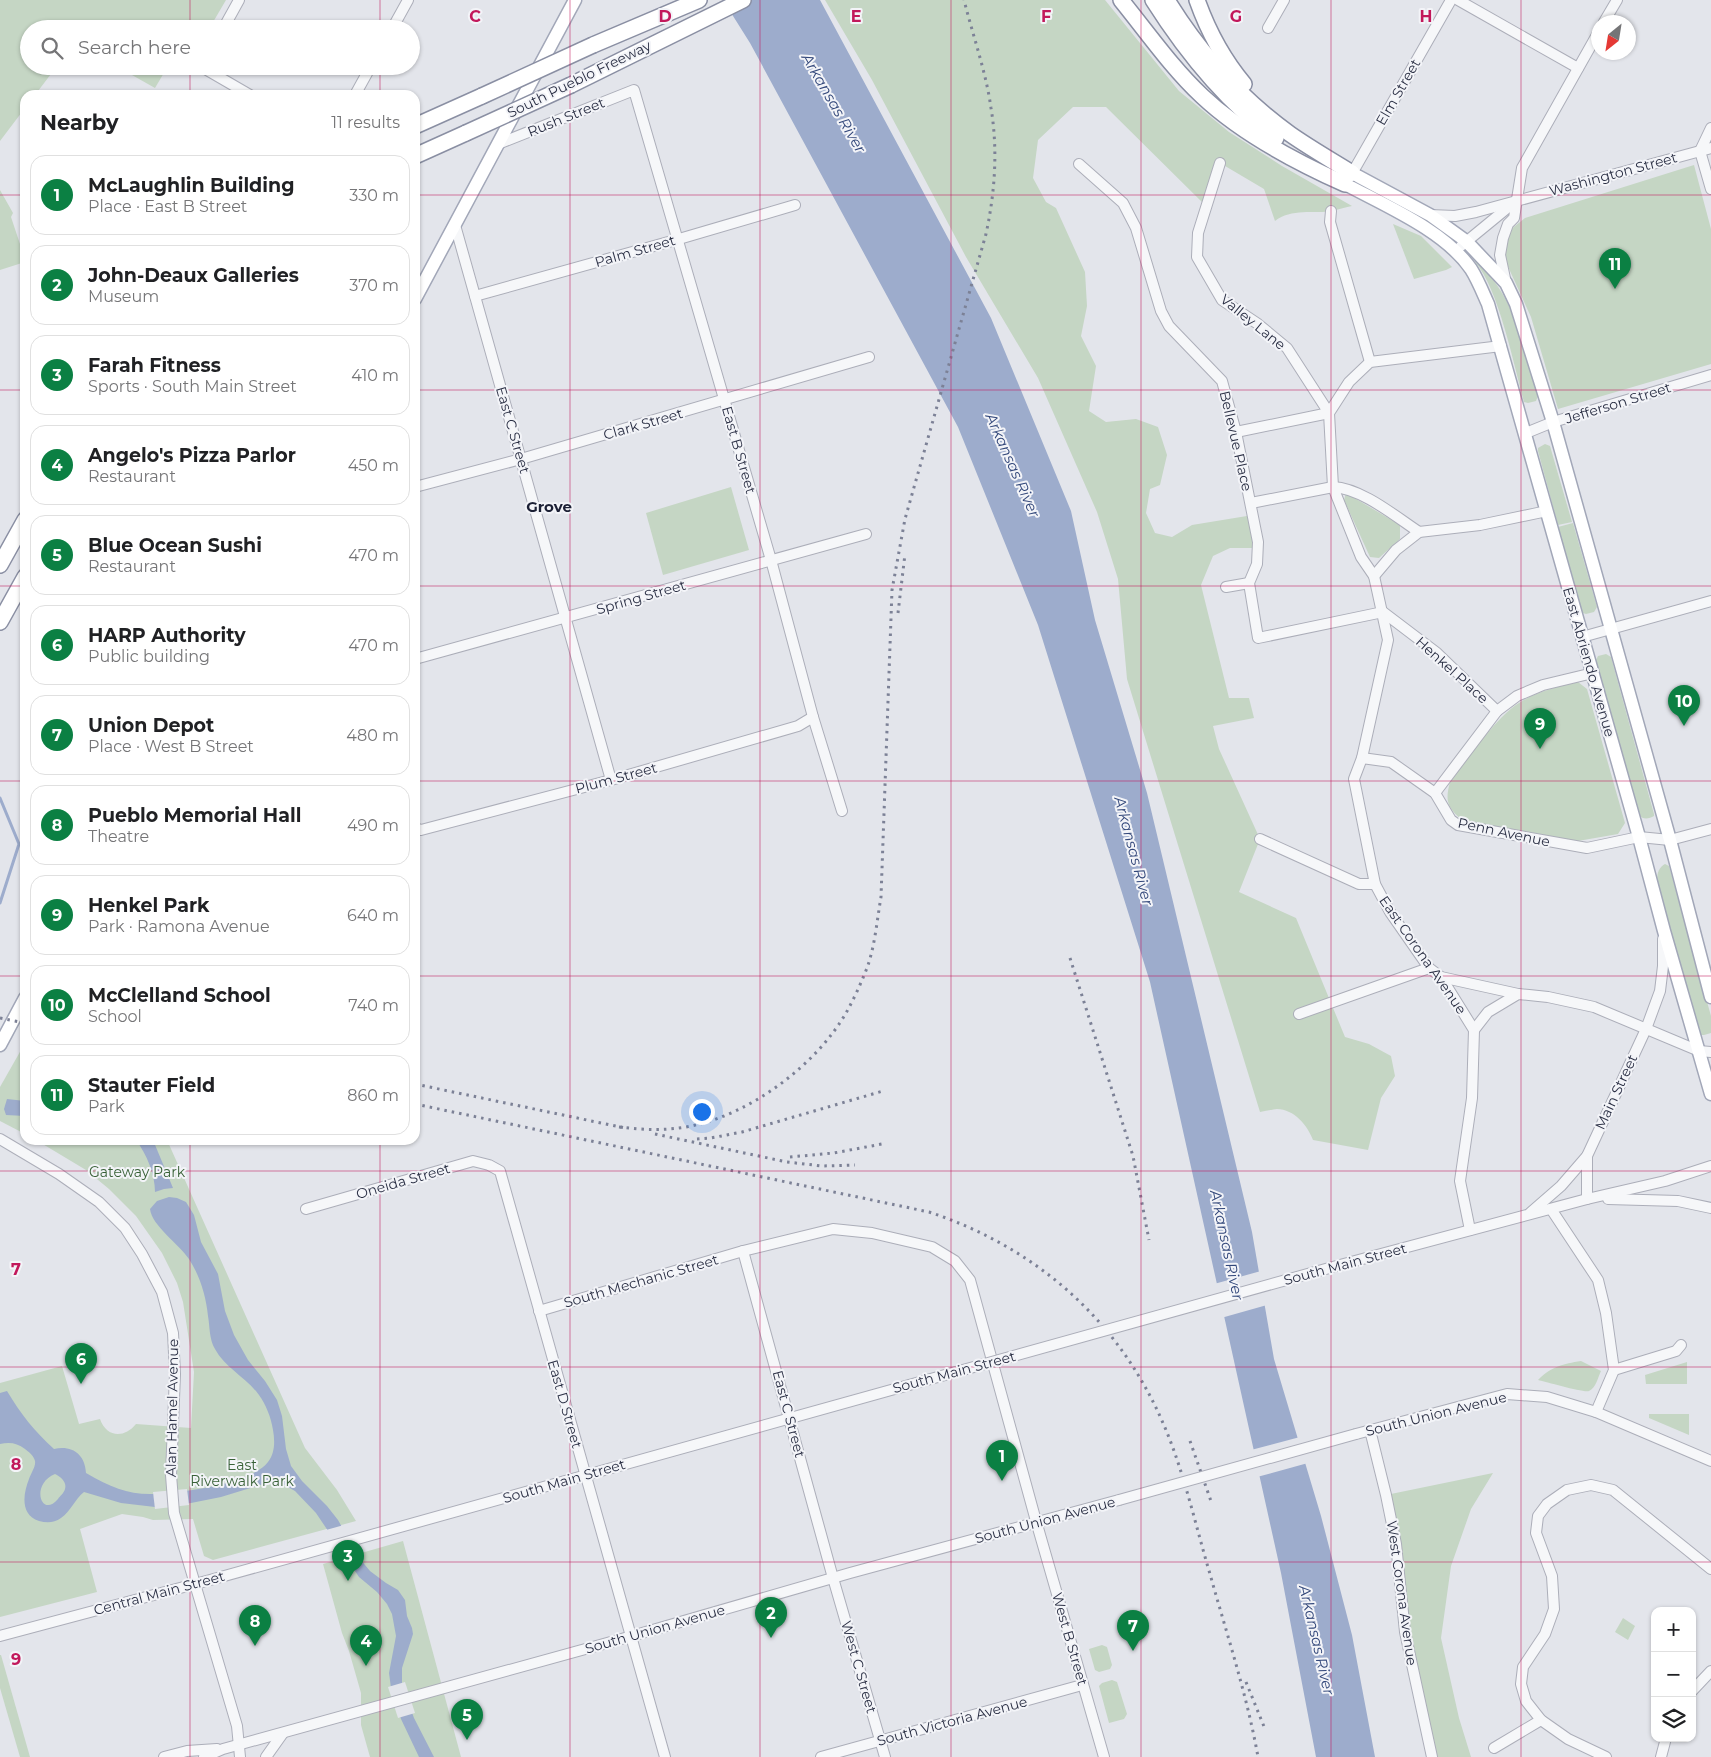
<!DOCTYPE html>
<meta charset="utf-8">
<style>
:root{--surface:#fff;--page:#f6f6f6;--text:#202124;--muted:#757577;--line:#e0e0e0;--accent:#0b8043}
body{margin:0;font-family:Montserrat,sans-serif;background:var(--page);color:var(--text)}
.controls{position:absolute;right:15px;bottom:15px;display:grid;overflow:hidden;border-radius:10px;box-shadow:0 1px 4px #0004}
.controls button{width:45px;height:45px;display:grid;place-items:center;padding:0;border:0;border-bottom:1px solid var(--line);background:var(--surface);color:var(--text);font:25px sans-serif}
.compass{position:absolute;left:1591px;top:15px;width:45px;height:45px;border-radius:50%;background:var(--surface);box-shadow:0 1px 4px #0004;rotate:210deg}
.you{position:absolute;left:701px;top:1111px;width:18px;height:18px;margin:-12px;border:4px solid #fff;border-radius:50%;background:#1a73e8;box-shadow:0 0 0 8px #1a73e833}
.badge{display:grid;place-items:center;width:32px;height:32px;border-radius:50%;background:var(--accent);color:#fff;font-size:16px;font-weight:700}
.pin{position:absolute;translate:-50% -41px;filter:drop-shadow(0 1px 2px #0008)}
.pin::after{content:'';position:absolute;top:26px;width:18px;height:15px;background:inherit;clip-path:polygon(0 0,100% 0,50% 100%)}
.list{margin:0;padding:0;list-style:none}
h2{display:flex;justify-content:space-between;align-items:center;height:65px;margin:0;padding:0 20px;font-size:21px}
h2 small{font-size:16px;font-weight:400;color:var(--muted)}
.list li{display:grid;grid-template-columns:32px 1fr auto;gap:15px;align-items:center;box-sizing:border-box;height:80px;margin:0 10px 10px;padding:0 10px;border:1px solid var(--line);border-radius:15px}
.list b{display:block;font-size:19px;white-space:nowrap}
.list p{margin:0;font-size:16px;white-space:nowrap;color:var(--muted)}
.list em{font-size:16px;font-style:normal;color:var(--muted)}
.icon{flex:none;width:28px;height:28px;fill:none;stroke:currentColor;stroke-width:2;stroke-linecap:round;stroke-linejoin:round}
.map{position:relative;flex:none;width:1711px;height:1757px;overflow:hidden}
.search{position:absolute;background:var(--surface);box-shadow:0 1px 4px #0004;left:20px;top:20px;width:400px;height:55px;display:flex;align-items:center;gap:12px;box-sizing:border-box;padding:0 18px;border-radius:28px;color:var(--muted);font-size:19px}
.panel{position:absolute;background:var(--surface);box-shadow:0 1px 4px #0004;left:20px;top:90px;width:400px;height:1055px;border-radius:15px}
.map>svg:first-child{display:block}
.green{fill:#c5d6c4}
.water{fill:#9daccc;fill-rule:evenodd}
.pier{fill:#e3e5eb}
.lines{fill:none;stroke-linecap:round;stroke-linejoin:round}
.stream{stroke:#9daccc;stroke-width:3}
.minor-casing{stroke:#acaeb9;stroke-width:12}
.major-casing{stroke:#a2a7b8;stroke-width:15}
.highway-casing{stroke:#8a8fa3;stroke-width:18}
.minor{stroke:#f6f7f9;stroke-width:10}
.major{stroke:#fff;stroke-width:12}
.highway{stroke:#fff;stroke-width:15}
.rail{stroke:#7c8196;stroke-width:3;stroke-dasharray:2.5 5;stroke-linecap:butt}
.minor-bridge-casing{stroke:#acaeb9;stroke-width:12;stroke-linecap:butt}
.highway-bridge-casing{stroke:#8a8fa3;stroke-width:18;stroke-linecap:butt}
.minor-bridge{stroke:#f6f7f9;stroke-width:10}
.highway-bridge{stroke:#fff;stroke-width:15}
.grid{fill:none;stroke:#c2185b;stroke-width:1;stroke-opacity:0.55}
.labels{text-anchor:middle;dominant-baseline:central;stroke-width:4;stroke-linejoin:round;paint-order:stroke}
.street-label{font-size:14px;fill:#2a2f44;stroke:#f3f4f8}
.park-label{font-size:14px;fill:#386137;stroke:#f3f4f8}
.water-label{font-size:15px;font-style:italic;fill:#32477a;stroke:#f3f4f8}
.neighbourhood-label{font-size:15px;font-weight:bold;fill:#1c2035;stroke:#f3f4f8}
.grid-label{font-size:16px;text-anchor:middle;font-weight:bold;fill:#c2185b;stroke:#f3f4f8;stroke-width:4;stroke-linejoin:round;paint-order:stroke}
</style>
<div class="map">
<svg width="1711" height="1757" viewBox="0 0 1711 1757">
<rect width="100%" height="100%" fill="#e3e5eb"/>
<g class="green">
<polygon points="0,0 226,0 209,29 29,29 29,66 57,66 35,95 25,95 25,108 0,141"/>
<path d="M825 0H1105L1179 91 1229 132 1282 166 1352 206C1346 207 1339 209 1333 211 1314 214 1291 208 1275 221L1264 189 1220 163 1206 206 1106 107H1073L1038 140 1033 178 1046 202 1056 208 1085 272 1087 306 1081 336 1096 366 1089 411 1106 422 1136 419 1158 427 1167 455 1160 485 1150 489 1146 513 1155 533 1172 537 1192 525 1253 515 1258 548H1230L1213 556 1201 585 1229 698H1249L1254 718 1213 726 1219 749 1260 839 1239 892 1296 918 1345 1037 1369 1044 1391 1056 1395 1076 1381 1098 1368 1150 1313 1140C1308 1126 1294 1109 1277 1109 1271 1110 1266 1111 1260 1112L1127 679 1118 579 1097 512 1038 378 966 257 872 80Z"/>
<polygon points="116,66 168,66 155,88"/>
<polygon points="1694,165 1711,229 1711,364 1558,409 1531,317 1505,260 1505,247 1510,230 1525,218"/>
<polygon points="0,190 13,213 11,217 25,259 25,262 0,270"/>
<polygon points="1393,224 1421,236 1452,267 1446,270 1414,279"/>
<path d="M1476 261C1515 296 1525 348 1538 396L1536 401 1528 403 1524 402C1514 365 1498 287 1475 262Z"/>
<polygon points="1545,444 1550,446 1572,522 1558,525 1538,451 1538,448"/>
<polygon points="731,487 749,550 663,575 646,513"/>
<polygon points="1346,493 1400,525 1400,539 1379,558 1370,557 1344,500"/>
<polygon points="1573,523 1597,607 1594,612 1586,614 1583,613 1580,606 1558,527"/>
<path d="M1606 654 1611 657 1654 814V816C1649 819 1643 820 1639 815L1596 660 1598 656Z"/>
<path d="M1578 682 1587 689 1625 823 1618 834 1578 841 1462 820C1447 807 1445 801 1450 782 1469 758 1495 718 1519 703 1537 691 1558 687 1578 682Z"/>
<path d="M1665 864 1669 866 1711 1016V1033L1704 1035H1701L1699 1032 1658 886C1656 878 1657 868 1665 864Z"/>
<polygon points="25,1043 25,1134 0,1121 0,1087"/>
<path d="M36 1140H167L305 1448 337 1490 356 1521 213 1560 204 1556 193 1519 153 1520 143 1517 122 1514 80 1529 97 1592 0 1617V1383L62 1366 79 1424 100 1419C106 1437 124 1439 136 1424L191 1428 194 1372 183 1302 177 1283 162 1253 136 1216 109 1189 86 1170Z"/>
<path d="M1581 1361 1601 1371C1598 1377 1596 1388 1589 1391 1584 1393 1547 1382 1538 1380 1552 1366 1563 1364 1581 1361Z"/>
<polygon points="1687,1362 1687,1384 1646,1384 1645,1375"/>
<polygon points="1649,1414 1689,1414 1689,1435 1649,1418"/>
<polygon points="1493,1473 1471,1509 1451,1566 1441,1638 1459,1718 1471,1757 1432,1757 1414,1678 1386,1495"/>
<polygon points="403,1541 461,1757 370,1757 361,1725 361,1693 349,1651 342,1633 323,1564"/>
<polygon points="1623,1618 1635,1626 1628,1640 1615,1632"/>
<polygon points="1102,1645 1107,1647 1112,1665 1110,1669 1099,1672 1095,1670 1089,1649"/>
<polygon points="0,1655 1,1655 30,1757 20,1757 0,1688"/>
<polygon points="1112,1680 1117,1682 1127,1714 1124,1719 1109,1723 1099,1686 1102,1683"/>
</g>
<g class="water">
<polygon points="723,0 820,0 991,318 1071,511 1095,620 1147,793 1252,1232 1274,1359 1321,1516 1352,1635 1375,1757 1316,1757 1281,1573 1150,982 1038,625 958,427 750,43"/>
<polygon points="7,1099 25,1101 25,1116 6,1115 4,1109"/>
<path d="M136 1140H153L173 1188 164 1189 155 1192C155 1174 147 1155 136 1140Z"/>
<path d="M169 1197 177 1198 186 1202 194 1215 201 1242 218 1274 225 1311 234 1335 248 1360 265 1381 277 1400 282 1416 286 1449 291 1466 302 1481 327 1506 338 1520 360 1559 370 1571 386 1583 398 1590 405 1600 407 1616 412 1628 413 1634 402 1668V1685L414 1718 434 1757H419L401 1719 391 1688 389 1673 396 1636 392 1614 387 1604 377 1592 359 1577 316 1513 295 1491 279 1482H270L221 1497 191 1503 155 1507 121 1503 84 1492C75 1499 71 1511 61 1518 54 1523 47 1523 39 1521 20 1515 23 1494 29 1479 31 1473 36 1466 35 1461 34 1456 29 1452 25 1449 17 1443 10 1442 0 1444V1393L7 1391C20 1413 35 1432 54 1449 72 1445 85 1454 86 1473 116 1490 133 1497 168 1493 193 1491 253 1482 268 1462 275 1453 275 1441 273 1430 271 1417 266 1405 259 1395 246 1377 225 1368 215 1349 209 1339 210 1327 208 1316 206 1296 200 1276 189 1259 179 1244 152 1226 150 1209L157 1201ZM55 1474C61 1477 67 1482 65 1489 64 1493 60 1496 58 1499 41 1519 30 1484 55 1474Z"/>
</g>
<g class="pier">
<polygon points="1261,1271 1267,1305 1221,1318 1214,1284"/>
<polygon points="1300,1437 1308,1463 1257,1477 1251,1450"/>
<polygon points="187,1489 189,1505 155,1509 153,1492"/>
<polygon points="344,1525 360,1553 343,1558 326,1530"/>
<polygon points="405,1682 415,1713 398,1718 388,1687"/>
</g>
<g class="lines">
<polyline class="stream" points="0,798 19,844 0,903"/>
<defs>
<g id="minor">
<polyline points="1458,0 1578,68"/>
<polyline points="1604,22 1617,0"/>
<polyline points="1268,28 1284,0"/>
<polyline points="223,29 239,0"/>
<polyline points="392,29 408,0"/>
<polyline points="200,66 250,95"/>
<polyline points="355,95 371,66"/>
<polyline points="1711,128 1700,151 1711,189"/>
<polyline points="498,144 634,90 771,560 813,717 842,811"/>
<polyline points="1220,163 1198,233 1197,257 1222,300 1258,324 1287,348 1329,413 1236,432"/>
<polyline points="1079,164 1123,203 1136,228 1161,311 1169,326 1222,381 1236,432 1258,542 1257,564 1249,583 1258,638 1383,612 1437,653 1497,711"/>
<polyline points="1350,177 1451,0"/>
<polyline points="1331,211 1330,222 1370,362"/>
<polyline points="1430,215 1455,216 1476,212 1711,148"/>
<polyline points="455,225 611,780"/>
<polyline points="1461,246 1511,205"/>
<polyline points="1506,283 1500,255 1503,238 1508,224 1514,218 1522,168 1598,33"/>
<polyline points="475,296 679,239 795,205"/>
<polyline points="1526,433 1553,422 1711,375"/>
<polyline points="415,487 521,459 869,357"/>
<path d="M1251 503 1333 487C1361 488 1395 516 1419 532"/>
<polyline points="1374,576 1396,550 1419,532 1480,525 1547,511"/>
<polyline points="1226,587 1249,583"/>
<polyline points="1582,637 1711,601"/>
<polyline points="415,659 866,534"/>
<polyline points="1362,758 1391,762 1435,793 1451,820 1458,825 1587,848 1639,837 1670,840 1711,829"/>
<polyline points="1435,793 1497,711 1517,696 1543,685 1593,673"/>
<polyline points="415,828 421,830 611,780 798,726 813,717"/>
<polyline points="1260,839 1359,884 1375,884"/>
<polyline points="1441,977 1518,994"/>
<polyline points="1299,1014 1429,968"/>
<polyline points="1474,1030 1488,1012 1518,994 1529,995 1548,997 1594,1007 1699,1051 1711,1052"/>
<polyline points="0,1139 59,1174 99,1202 125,1228 142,1254 162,1292 173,1333 175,1374 171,1475 174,1513 237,1726 240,1757"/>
<polyline points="1587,1156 1587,1199"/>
<polyline points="1608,1199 1678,1201 1711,1208"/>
<polyline points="306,1209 473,1161 489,1165 500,1171 665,1757"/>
<polyline points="1551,1209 1598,1280 1606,1313 1614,1370 1596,1412"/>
<polyline points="1530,1213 1561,1186 1587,1156 1646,1029 1660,991 1663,966 1663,939"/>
<polyline points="1470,1230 1460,1181 1472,1098 1474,1030 1441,977 1429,968 1390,912 1375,884 1354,779 1362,758 1388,640 1374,576 1361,557 1333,487 1329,413 1349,382 1370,362 1501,346"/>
<polyline points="743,1251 833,1578 885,1757"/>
<polyline points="1340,1265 1587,1199 1665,1181 1711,1166"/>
<polyline points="539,1311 743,1251 833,1229 872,1233 932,1247 955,1261 970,1280 1036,1521 1104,1757"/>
<polyline points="1614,1370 1676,1351 1681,1345"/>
<polyline points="1370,1430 1386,1495 1396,1544 1405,1632 1432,1757"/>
<polyline points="1356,1434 1507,1394 1547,1397 1596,1412 1711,1461"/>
<polyline points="0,1636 210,1580 909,1385"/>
<polyline points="1692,1691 1711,1671"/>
<polyline points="1494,1748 1541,1720"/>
<polyline points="164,1757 187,1751 217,1749"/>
<polyline points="204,1757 223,1749 618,1640 850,1573 1119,1500"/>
<polyline points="266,1757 283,1733"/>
<polyline points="821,1757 1082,1685"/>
<polyline points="1606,1757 1568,1739 1541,1720 1526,1701 1521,1684 1523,1667 1545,1634 1554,1609 1552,1576 1536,1533 1538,1516 1547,1504 1567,1490 1591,1485 1613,1490 1711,1569"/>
<polyline points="1661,1757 1666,1738"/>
</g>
<g id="major">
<polyline points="1352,173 1430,215 1466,241 1506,283 1516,304 1553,422 1670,840 1711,997"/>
<path d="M1345 184C1386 206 1445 231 1471 269 1478 280 1483 293 1488 304L1639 837 1664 931 1711 1094"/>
<polyline points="415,299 575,0"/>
<polyline points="0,1045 25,998"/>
</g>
<g id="highway">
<path d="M1121 0C1147 32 1172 68 1202 96 1240 132 1298 163 1345 184"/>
<path d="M1153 0C1186 52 1226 102 1276 138"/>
<path d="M1167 0C1199 52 1240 98 1290 134 1310 148 1331 160 1352 173"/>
<path d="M1197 0C1208 31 1223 59 1244 84"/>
<polyline points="593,45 699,0"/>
<polyline points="571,85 743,0"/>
<polyline points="415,126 482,96"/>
<polyline points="415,156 466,133"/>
<polyline points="0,565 25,520"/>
<polyline points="0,622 25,577"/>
</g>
</defs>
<use href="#minor" class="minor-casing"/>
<use href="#major" class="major-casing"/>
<use href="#highway" class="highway-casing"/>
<use href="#minor" class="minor"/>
<use href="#major" class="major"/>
<use href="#highway" class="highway"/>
<g class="rail">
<polyline points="898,613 905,554"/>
<polyline points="1070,958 1133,1156 1149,1240"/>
<polyline points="0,1018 25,1023"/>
<polyline points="415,1084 625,1128"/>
<path d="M415 1104 929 1212C1035 1247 1118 1319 1163 1423 1184 1471 1195 1524 1210 1574 1227 1635 1247 1695 1258 1757"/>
<path d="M619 1127C644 1130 667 1131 691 1126 751 1114 816 1065 846 1013 854 999 861 983 867 968 875 946 877 920 881 897L892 590 905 519 986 234C995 192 998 150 991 108 986 72 973 36 964 0"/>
<polyline points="655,1134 787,1162 822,1166 855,1165"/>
<polyline points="697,1139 711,1138 742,1132 883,1091"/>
<polyline points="790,1157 834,1153 882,1144"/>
<polyline points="1190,1441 1212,1504"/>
<polyline points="1246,1682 1265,1729"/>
</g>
<defs>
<g id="minor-bridge">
<polyline points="909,1385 1340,1265"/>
<polyline points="1119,1500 1356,1434"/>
</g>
<g id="highway-bridge">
<polyline points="482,96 593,45"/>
<polyline points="466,133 571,85"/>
</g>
</defs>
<use href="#minor-bridge" class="minor-bridge-casing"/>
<use href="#highway-bridge" class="highway-bridge-casing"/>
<use href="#minor-bridge" class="minor-bridge"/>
<use href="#highway-bridge" class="highway-bridge"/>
</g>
<path class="grid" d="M190 0V29M380 0V29M570 0V1757M760 0V1757M951 0V1757M1141 0V1757M1331 0V1757M1521 0V1757M190 66V95M380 66V95M0 195H25M415 195H1711M0 390H25M415 390H1711M0 586H25M415 586H1711M0 781H25M415 781H1711M0 976H25M415 976H1711M190 1140V1757M380 1140V1757M0 1171H1711M0 1367H1711M0 1562H1711"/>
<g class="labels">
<g class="street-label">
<text transform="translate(579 79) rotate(-26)">South Pueblo Freeway</text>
<text transform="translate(1398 92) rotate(-60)">Elm Street</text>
<text transform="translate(566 117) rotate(-22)">Rush Street</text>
<text transform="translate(1613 174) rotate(-15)">Washington Street</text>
<text transform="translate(635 251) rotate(-16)">Palm Street</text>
<text transform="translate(1253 322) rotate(39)">Valley Lane</text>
<text transform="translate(1618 403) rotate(-17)">Jefferson Street</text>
<text transform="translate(643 424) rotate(-16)">Clark Street</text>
<text transform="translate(513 430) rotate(74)">East C Street</text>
<text transform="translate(1236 441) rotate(77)">Bellevue Place</text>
<text transform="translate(739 450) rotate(74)">East B Street</text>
<text transform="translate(641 597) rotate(-16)">Spring Street</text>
<text transform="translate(1589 662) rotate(74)">East Abriendo Avenue</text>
<text transform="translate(1452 670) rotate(42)">Henkel Place</text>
<text transform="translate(616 778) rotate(-15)">Plum Street</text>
<text transform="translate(1504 832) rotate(12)">Penn Avenue</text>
<text transform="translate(1423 955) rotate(55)">East Corona Avenue</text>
<text transform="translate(1616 1092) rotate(-65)">Main Street</text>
<text transform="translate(403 1181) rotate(-16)">Oneida Street</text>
<text transform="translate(1345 1264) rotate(-15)">South Main Street</text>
<text transform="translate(641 1281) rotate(-16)">South Mechanic Street</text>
<text transform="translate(954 1372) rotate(-15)">South Main Street</text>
<text transform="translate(565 1404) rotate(74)">East D Street</text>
<text transform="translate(172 1408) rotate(-89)">Alan Hamel Avenue</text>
<text transform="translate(789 1414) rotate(75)">East C Street</text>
<text transform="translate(1436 1414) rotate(-14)">South Union Avenue</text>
<text transform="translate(564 1481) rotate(-16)">South Main Street</text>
<text transform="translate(1045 1520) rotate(-15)">South Union Avenue</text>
<text transform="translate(159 1593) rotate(-15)">Central Main Street</text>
<text transform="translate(1402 1593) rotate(82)">West Corona Avenue</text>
<text transform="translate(655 1629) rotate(-16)">South Union Avenue</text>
<text transform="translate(1070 1639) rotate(74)">West B Street</text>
<text transform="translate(859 1667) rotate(74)">West C Street</text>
<text transform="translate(952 1721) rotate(-15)">South Victoria Avenue</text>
</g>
<g class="park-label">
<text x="137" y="1172">Gateway Park</text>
<text x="242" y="1465">East<tspan x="242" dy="16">Riverwalk Park</tspan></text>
</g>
<g class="water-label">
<text transform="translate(834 103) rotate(60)">Arkansas River</text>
<text transform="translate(1013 465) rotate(66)">Arkansas River</text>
<text transform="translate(1134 851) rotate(75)">Arkansas River</text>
<text transform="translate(1227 1245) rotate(78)">Arkansas River</text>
<text transform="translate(1317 1640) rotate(77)">Arkansas River</text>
</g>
<g class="neighbourhood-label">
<text x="549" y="506">Grove</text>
</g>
</g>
<g class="grid-label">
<text x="475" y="22">C</text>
<text x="665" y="22">D</text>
<text x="856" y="22">E</text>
<text x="1046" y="22">F</text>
<text x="1236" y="22">G</text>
<text x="1426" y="22">H</text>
<text x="16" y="1275">7</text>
<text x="16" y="1470">8</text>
<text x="16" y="1665">9</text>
</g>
</svg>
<div class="controls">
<button>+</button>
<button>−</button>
<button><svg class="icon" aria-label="layers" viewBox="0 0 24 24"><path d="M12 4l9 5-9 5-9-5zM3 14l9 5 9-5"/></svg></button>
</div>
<svg class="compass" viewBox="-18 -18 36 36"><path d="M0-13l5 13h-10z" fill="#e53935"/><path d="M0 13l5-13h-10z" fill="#757577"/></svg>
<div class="you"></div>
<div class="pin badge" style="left:1002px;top:1481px">1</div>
<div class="pin badge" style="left:771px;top:1638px">2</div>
<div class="pin badge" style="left:348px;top:1581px">3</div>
<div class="pin badge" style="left:366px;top:1666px">4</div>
<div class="pin badge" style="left:467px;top:1740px">5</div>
<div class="pin badge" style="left:81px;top:1384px">6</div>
<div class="pin badge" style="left:1133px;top:1651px">7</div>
<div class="pin badge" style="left:255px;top:1646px">8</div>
<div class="pin badge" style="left:1540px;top:749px">9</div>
<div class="pin badge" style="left:1684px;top:726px">10</div>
<div class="pin badge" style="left:1615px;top:289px">11</div>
<div class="search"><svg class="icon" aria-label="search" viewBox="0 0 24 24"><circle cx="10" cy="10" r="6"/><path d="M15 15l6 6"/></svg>Search here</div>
<section class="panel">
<h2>Nearby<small>11 results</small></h2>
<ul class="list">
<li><span class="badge">1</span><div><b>McLaughlin Building</b><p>Place · East B Street</p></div><em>330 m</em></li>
<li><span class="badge">2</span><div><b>John-Deaux Galleries</b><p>Museum</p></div><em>370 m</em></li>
<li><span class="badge">3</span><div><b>Farah Fitness</b><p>Sports · South Main Street</p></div><em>410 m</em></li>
<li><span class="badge">4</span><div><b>Angelo's Pizza Parlor</b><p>Restaurant</p></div><em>450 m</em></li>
<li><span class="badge">5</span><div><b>Blue Ocean Sushi</b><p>Restaurant</p></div><em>470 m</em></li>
<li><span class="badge">6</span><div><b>HARP Authority</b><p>Public building</p></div><em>470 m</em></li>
<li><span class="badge">7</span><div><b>Union Depot</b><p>Place · West B Street</p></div><em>480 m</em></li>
<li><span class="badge">8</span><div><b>Pueblo Memorial Hall</b><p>Theatre</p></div><em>490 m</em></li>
<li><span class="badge">9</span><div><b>Henkel Park</b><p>Park · Ramona Avenue</p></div><em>640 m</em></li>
<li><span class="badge">10</span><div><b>McClelland School</b><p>School</p></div><em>740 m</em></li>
<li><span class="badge">11</span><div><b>Stauter Field</b><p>Park</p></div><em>860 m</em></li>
</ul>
</section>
</div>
